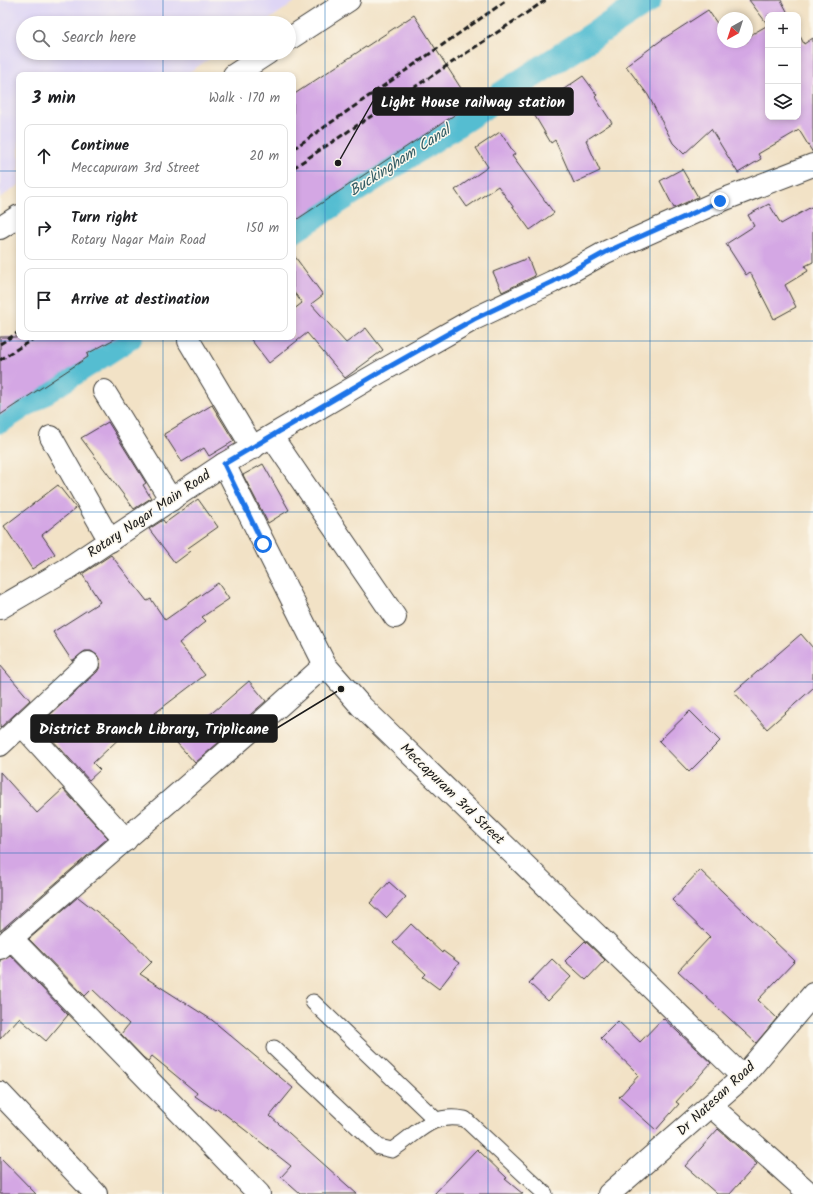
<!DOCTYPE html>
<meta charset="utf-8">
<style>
:root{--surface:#fff;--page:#f2f2f2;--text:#202124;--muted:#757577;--line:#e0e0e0}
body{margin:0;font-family:Kalam,sans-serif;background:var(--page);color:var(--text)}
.controls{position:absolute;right:12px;top:12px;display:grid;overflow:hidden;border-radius:8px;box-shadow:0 2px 6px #0003}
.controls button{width:36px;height:36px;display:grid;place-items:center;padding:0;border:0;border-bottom:1px solid var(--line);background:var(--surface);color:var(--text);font:20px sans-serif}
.compass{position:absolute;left:717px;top:12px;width:36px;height:36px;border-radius:50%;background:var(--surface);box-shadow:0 2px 6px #0003;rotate:219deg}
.stop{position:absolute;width:12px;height:12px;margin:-9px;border:3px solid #1a73e8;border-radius:50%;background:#fff}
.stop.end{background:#1a73e8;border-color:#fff;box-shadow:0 1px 4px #0008}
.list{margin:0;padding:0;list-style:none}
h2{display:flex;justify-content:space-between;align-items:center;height:52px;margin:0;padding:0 16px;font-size:17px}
h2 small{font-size:13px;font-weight:400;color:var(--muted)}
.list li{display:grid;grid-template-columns:26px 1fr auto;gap:12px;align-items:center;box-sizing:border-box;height:64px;margin:0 8px 8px;padding:0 8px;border:1px solid var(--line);border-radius:8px}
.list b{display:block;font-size:15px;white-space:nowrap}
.list p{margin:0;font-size:13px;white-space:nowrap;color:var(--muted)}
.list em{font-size:13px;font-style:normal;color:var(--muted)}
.icon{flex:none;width:22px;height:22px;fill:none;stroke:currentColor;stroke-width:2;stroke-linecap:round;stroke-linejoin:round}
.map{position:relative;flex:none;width:813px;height:1194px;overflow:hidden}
.search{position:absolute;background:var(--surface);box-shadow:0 2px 6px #0003;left:16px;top:16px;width:280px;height:44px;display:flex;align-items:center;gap:10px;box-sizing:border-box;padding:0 14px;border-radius:22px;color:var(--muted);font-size:15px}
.panel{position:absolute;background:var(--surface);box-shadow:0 2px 6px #0003;left:16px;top:72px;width:280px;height:268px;border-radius:8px}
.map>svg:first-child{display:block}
.built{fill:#ded5f5}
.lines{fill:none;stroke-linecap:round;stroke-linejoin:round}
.canal{stroke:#54bdd1;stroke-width:27}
.building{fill:#d4a7e4}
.service-casing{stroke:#3c3a36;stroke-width:17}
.minor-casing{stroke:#3c3a36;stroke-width:24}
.tertiary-casing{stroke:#3c3a36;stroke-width:24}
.secondary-casing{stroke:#3c3a36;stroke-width:24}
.service{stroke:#fff;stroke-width:15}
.minor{stroke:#fff;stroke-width:22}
.tertiary{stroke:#fff;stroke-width:22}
.secondary{stroke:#fff;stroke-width:22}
.rail{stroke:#1c1c1c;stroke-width:3;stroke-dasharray:6 3;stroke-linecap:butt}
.route{stroke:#1a73e8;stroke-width:5}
.grid{fill:none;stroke:#1f6fb2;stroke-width:1;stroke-opacity:0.55}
.labels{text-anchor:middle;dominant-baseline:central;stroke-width:3;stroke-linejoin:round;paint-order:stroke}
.street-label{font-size:14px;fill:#1c1c1c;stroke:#fbf7ec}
.water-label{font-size:15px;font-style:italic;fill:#325c64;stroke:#fbf7ec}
.leader{fill:none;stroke:#1c1c1c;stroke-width:1.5}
.callout-dot{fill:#1c1c1c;stroke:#fbf7ec;stroke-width:1.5}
.callout{fill:#1c1c1c;stroke:#1c1c1c;stroke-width:1.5}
.callout-label{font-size:15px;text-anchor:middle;font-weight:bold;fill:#fff}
</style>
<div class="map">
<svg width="813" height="1194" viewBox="0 0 813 1194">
<rect width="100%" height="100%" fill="#fbf7ec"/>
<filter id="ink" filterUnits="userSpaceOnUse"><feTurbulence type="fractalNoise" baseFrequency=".025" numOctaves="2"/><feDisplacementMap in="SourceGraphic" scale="8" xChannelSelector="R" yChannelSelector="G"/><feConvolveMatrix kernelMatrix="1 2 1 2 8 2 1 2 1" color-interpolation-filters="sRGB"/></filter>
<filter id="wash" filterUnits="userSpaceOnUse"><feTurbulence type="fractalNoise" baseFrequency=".012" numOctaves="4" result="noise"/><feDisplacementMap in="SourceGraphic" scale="16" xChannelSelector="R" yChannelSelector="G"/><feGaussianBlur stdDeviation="0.9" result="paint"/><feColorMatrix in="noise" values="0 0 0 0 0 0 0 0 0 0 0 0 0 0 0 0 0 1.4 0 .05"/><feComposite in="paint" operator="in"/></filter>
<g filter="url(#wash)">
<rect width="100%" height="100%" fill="#f2e2c6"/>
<polygon class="built" points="0,0 298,0 264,23 23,23 23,53 218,53 185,75 19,75 19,185 0,198"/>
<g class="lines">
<g class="canal">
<polyline points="293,230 648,0"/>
<polyline points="0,420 129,337"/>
</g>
</g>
<g id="blocks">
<g class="building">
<polygon points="749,0 781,0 789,15 768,15 768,117 798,117 798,32 804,44 813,38 813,153 799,130 758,154 761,159 738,173 711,129 684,154 673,143 648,95 626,66 663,39 708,10 723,32 723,42 730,42 732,45 738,42 747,42 747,37 768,25"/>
<polygon points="414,15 471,104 293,222 293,95"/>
<polygon points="583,76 597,95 595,97 612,123 586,140 600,171 574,183 555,140 551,143 532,111"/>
<polygon points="500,132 515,154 512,156 554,213 530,230 498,186 467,207 455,190 488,167 476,148"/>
<polygon points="682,169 698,197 674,208 660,181"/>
<polygon points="769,204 781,224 813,206 813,262 805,266 808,271 785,285 796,307 774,319 750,272 746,275 726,244 754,226 748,215"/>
<polygon points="293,254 323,295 311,304 346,343 366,328 383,350 345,378 307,333 269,363 249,337 293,337 293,310 302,303 293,291"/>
<polygon points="528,258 535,276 502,292 493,272"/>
<polygon points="0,337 118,337 87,354 88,357 0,415"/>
<polygon points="212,405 234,441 209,456 204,448 182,462 164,434"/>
<polygon points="108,422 146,483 143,485 151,498 134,509 81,438"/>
<polygon points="263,464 289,510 268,523 243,475"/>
<polygon points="58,485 76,508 42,535 55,554 32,569 4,526"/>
<polygon points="198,499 218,527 188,548 191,551 175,563 149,529 163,520 165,523"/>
<polygon points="111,555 147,601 151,599 165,620 218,583 229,599 202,617 206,621 179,643 205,675 142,723 127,736 125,733 93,763 100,770 89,780 39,725 97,672 100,667 100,661 97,655 91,651 85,651 72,661 53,632 100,602 82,574"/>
<polygon points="801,634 813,648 813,688 767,729 734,692"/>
<polygon points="0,665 30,700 0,728"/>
<polygon points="249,681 266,701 195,763 177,743"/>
<polygon points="690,711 720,741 689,772 659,741"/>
<polygon points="0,772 37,813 63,789 108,838 0,931"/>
<polygon points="700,870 795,961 758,1000 777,1018 756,1043 678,971 710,937 672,900"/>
<polygon points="389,882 406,897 386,918 370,903"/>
<polygon points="78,897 124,933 152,962 140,974 212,1020 293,1088 270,1116 357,1194 300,1194 281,1177 291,1166 217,1108 215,1110 195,1096 197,1093 152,1056 148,1061 144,1058 121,1034 129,1024 92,989 85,996 29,939"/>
<polygon points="411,924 442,953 443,951 459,963 439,989 423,977 426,974 393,943"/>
<polygon points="585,941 605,960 586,980 565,961"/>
<polygon points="10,955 68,1015 46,1041 19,1018 0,1039 0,960"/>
<polygon points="552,959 571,977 548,1001 529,983"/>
<polygon points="663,1018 711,1063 676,1102 679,1104 656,1130 619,1097 639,1075 601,1038 618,1021 640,1042"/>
<polygon points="718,1129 757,1164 730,1194 717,1194 685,1166"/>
<polygon points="477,1149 507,1178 505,1179 523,1194 434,1194"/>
<polygon points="0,1157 36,1194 0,1194"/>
</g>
</g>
</g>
<g filter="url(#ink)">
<use href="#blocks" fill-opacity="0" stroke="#3c3a36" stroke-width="1"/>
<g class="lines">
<defs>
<g id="service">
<polyline points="313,1002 435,1119"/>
<path d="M274 1048 379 1147 392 1150C419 1133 430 1112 465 1119L545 1194"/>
</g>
<g id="minor">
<polyline points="189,341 253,448"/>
<polyline points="104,391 171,500"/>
<polyline points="51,437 110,541"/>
<polyline points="272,437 395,617"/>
<polyline points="224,464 325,665 361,706 743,1077"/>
<polyline points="22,725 126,840"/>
<polyline points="0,745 88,663"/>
<polyline points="11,938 259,1194"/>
<polyline points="0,948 268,716 325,665"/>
<polyline points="711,1106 810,1194"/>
</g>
<g id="tertiary">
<polyline points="289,39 349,0"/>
<polyline points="234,75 268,53"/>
<polyline points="0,228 19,216"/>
<polyline points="0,608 67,569 224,464 380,372 474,319 552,282 606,252 720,201 813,165"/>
<polyline points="0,1093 96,1194"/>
</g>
<polyline id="secondary" points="609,1194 743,1077 813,994"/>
</defs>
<use href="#service" class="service-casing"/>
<use href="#minor" class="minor-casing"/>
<use href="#tertiary" class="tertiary-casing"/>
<use href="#secondary" class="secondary-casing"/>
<use href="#service" class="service"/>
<use href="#minor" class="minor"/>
<use href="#tertiary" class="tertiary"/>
<use href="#secondary" class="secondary"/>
<g class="rail">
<polyline points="293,149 507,0"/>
<polyline points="293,168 546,0"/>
<polyline points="0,344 19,332"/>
<polyline points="0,360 36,337"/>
</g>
</g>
</g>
<g class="lines" filter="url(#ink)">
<polyline class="route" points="263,544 224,464 380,372 474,319 552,282 606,252 720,201"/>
</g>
<path class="grid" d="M163 0V23M325 0V1194M488 0V1194M650 0V1194M163 53V75M0 171H19M293 171H813M163 337V1194M0 341H813M0 512H813M0 682H813M0 853H813M0 1023H813"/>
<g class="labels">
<g class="street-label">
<text transform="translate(149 514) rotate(-34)">Rotary Nagar Main Road</text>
<text transform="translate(452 794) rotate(44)">Meccapuram 3rd Street</text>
<text transform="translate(716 1099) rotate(-43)">Dr Natesan Road</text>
</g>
<g class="water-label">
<text transform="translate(400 161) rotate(-33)">Buckingham Canal</text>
</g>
</g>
<path class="leader" d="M338 163L373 101M341 689L277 728"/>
<g class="callout-dot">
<circle cx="338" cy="163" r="4"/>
<circle cx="341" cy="689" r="4"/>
</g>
<g class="callout">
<rect x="373" y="88" width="200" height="27" rx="4"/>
<rect x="31" y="715" width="246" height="27" rx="4"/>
</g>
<g class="callout-label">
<text x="473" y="107">Light House railway station</text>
<text x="154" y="734">District Branch Library, Triplicane</text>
</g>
</svg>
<div class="controls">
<button>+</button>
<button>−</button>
<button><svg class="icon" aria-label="layers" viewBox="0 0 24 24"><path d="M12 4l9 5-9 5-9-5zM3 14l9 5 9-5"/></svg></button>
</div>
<svg class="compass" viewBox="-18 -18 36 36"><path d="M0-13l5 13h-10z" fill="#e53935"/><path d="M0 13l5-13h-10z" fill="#757577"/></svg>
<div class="stop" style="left:263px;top:544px"></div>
<div class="stop end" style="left:720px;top:201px"></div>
<div class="search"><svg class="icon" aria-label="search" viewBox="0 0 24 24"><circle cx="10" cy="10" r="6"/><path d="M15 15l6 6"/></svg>Search here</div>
<section class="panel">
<h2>3 min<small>Walk · 170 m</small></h2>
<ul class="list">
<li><svg class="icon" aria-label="ahead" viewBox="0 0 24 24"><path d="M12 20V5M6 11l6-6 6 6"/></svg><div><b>Continue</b><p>Meccapuram 3rd Street</p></div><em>20 m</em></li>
<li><svg class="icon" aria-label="right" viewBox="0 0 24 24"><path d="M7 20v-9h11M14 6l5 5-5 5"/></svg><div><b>Turn right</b><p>Rotary Nagar Main Road</p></div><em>150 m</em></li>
<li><svg class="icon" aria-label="arrive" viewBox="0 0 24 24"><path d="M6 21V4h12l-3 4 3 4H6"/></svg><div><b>Arrive at destination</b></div></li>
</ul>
</section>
</div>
